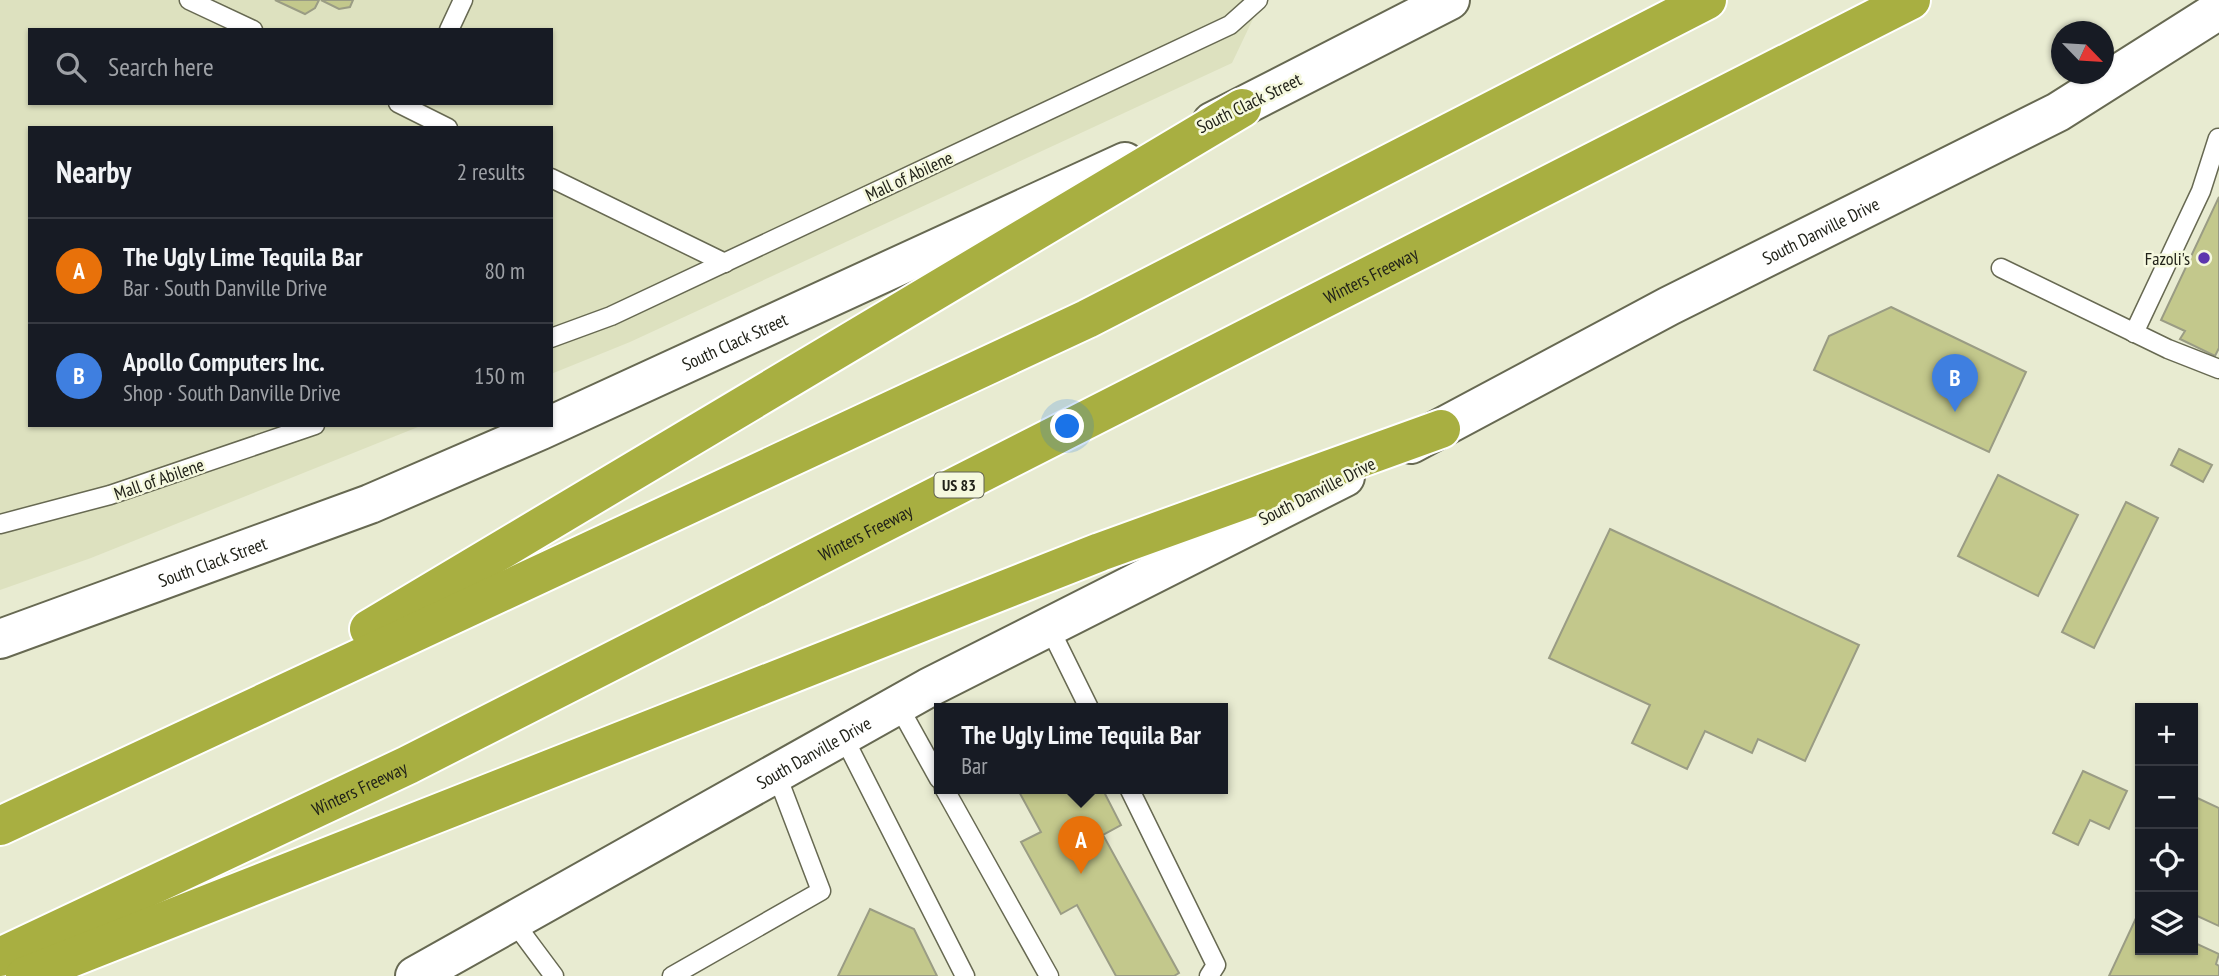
<!DOCTYPE html>
<meta charset="utf-8">
<style>
:root{--surface:#171b24;--page:#20242c;--text:#f1f3f6;--muted:#9ea1a6;--line:#363941;--accent:#b45309}
body{margin:0;font-family:"PT Sans Narrow",sans-serif;background:var(--page);color:var(--text)}
.controls{position:absolute;right:21px;bottom:21px;display:grid;overflow:hidden;border-radius:0px;box-shadow:0 2px 5px #0004}
.controls button{width:63px;height:63px;display:grid;place-items:center;padding:0;border:0;border-bottom:2px solid var(--line);background:var(--surface);color:var(--text);font:35px sans-serif}
.compass{position:absolute;left:2051px;top:21px;width:63px;height:63px;border-radius:50%;background:var(--surface);box-shadow:0 2px 5px #0004;rotate:115deg}
.you{position:absolute;left:1068px;top:427px;width:24px;height:24px;margin:-18px;border:5px solid #fff;border-radius:50%;background:#1a73e8;box-shadow:0 0 0 10px #1a73e833}
.badge{display:grid;place-items:center;width:46px;height:46px;border-radius:50%;background:var(--accent);color:#fff;font-size:23px;font-weight:700}
.pin{position:absolute;translate:-50% -58px;filter:drop-shadow(0 2px 4px #0008)}
.pin::after{content:'';position:absolute;top:37px;width:24px;height:21px;background:inherit;clip-path:polygon(0 0,100% 0,50% 100%)}
.popup{position:absolute;left:934px;top:703px;width:294px;height:91px;box-sizing:border-box;display:grid;place-content:center;border-radius:0px;background:var(--surface);filter:drop-shadow(0 2px 5px #0005);font-size:23px;white-space:nowrap;color:var(--muted)}
.popup b{font-size:26px;color:var(--text)}
.popup::after{content:'';position:absolute;left:50%;top:100%;margin-left:-14px;border:14px solid transparent;border-top-color:var(--surface)}
.list{margin:0;padding:0;list-style:none}
h2{display:flex;justify-content:space-between;align-items:center;height:91px;margin:0;padding:0 28px;font-size:30px}
h2 small{font-size:23px;font-weight:400;color:var(--muted)}
.list li{display:grid;grid-template-columns:46px 1fr auto;gap:21px;align-items:center;box-sizing:border-box;height:105px;padding:0 28px;border-top:2px solid var(--line)}
.list b{display:block;font-size:26px;white-space:nowrap}
.list p{margin:0;font-size:23px;white-space:nowrap;color:var(--muted)}
.list em{font-size:23px;font-style:normal;color:var(--muted)}
.icon{flex:none;width:38px;height:38px;fill:none;stroke:currentColor;stroke-width:2;stroke-linecap:round;stroke-linejoin:round}
.map{position:relative;flex:none;width:2219px;height:976px;overflow:hidden}
.search{position:absolute;background:var(--surface);box-shadow:0 2px 5px #0004;left:28px;top:28px;width:525px;height:77px;display:flex;align-items:center;gap:18px;box-sizing:border-box;padding:0 24px;border-radius:0px;color:var(--muted);font-size:26px}
.panel{position:absolute;background:var(--surface);box-shadow:0 2px 5px #0004;left:28px;top:126px;width:525px;height:301px;border-radius:0px}
.map>svg:first-child{display:block}
.built{fill:#dde1bf;fill-rule:evenodd}
.building{fill:#c3c88c;stroke:#9a9c84;stroke-width:2}
.lines{fill:none;stroke-linecap:round;stroke-linejoin:round}
.service-casing{stroke:#676952;stroke-width:21}
.secondary-casing{stroke:#676952;stroke-width:42}
.motorway-casing{stroke:#fff;stroke-width:42}
.service{stroke:#fff;stroke-width:18}
.secondary{stroke:#fff;stroke-width:38}
.motorway{stroke:#a8af41;stroke-width:38}
.poi-dot{fill:#5d36ae;stroke:#f5f8de;stroke-width:2.5}
.labels{text-anchor:middle;dominant-baseline:central;stroke-width:5;stroke-linejoin:round;paint-order:stroke}
.shield{fill:#f5f8de;stroke:#616254;stroke-width:2}
.shield-label{font-size:16px;font-weight:bold;fill:#212219}
.street-label{font-size:18px;fill:#212219;stroke:#f5f8de}
.poi-label{font-size:18px;fill:#212219;stroke:#f5f8de;text-anchor:end}
</style>
<div class="map">
<svg width="2219" height="976" viewBox="0 0 2219 976">
<rect width="100%" height="100%" fill="#e8ebd1"/>
<path class="built" d="M0 0H1262L1232 63 630 342 551 374V128H30V425H423L91 558 0 590ZM30 30H551V103H30Z"/>
<g class="building">
<polygon points="275,0 319,0 315,8 305,14"/>
<polygon points="321,0 353,0 350,7 339,9"/>
<polygon points="2219,197 2219,348 2215,356 2180,339 2185,331 2161,320"/>
<polygon points="1891,307 2026,372 1989,452 1814,370 1829,336"/>
<polygon points="2179,449 2212,465 2203,482 2171,465"/>
<polygon points="1998,475 2078,515 2038,596 1958,556"/>
<polygon points="2126,502 2158,518 2094,648 2062,632"/>
<polygon points="1610,529 1859,645 1805,761 1758,739 1752,753 1705,731 1687,769 1632,743 1650,705 1549,658"/>
<polygon points="2083,771 2127,791 2109,829 2090,820 2078,845 2053,833"/>
<polygon points="1017,788 1102,788 1121,825 1103,835 1179,973 1174,976 1116,976 1077,905 1061,914 1021,842 1041,832"/>
<polygon points="2193,796 2219,808 2219,926 2193,914"/>
<polygon points="870,909 914,929 937,976 838,976"/>
<polygon points="2137,916 2140,918 2140,950 2193,950 2193,942 2219,954 2216,964 2219,966 2219,976 2109,976"/>
</g>
<g class="lines">
<defs>
<g id="service">
<polyline points="189,0 253,30"/>
<polyline points="449,30 463,0"/>
<polyline points="398,103 448,128"/>
<polyline points="551,178 725,263"/>
<polyline points="2001,268 2168,349 2219,369"/>
<polyline points="2134,333 2201,191 2218,138"/>
<polyline points="551,338 611,316 1230,25 1258,0"/>
<polyline points="0,524 110,495 315,425"/>
<polyline points="1049,627 1089,708"/>
<polyline points="898,705 939,779"/>
<polyline points="843,736 965,976"/>
<polyline points="944,788 1049,976"/>
<polyline points="1129,788 1216,965 1209,976"/>
<polyline points="513,921 554,976"/>
<polyline points="672,976 821,891 776,773"/>
</g>
<g id="secondary">
<polyline points="1212,122 1450,0"/>
<path id="s1" d="M1411 444 1669 306 2058 112 2219 10"/>
<path id="s2" d="M0 639 370 504 541 430 1125 162"/>
<path id="s3" d="M415 976 928 688 1345 477"/>
</g>
<g id="motorway">
<polyline points="369,629 1242,108"/>
<polyline points="0,826 1087,319 1707,0"/>
<path id="s4" d="M0 957 408 765 1911 0"/>
<polyline points="25,976 1100,552 1441,429"/>
</g>
</defs>
<use href="#service" class="service-casing"/>
<use href="#secondary" class="secondary-casing"/>
<use href="#motorway" class="motorway-casing"/>
<use href="#service" class="service"/>
<use href="#secondary" class="secondary"/>
<use href="#motorway" class="motorway"/>
</g>
<circle class="poi-dot" cx="2204" cy="258" r="7"/>
<g class="labels">
<rect class="shield" x="934.5" y="472.5" width="49" height="25" rx="5"/>
<g class="shield-label">
<text x="959" y="485">US 83</text>
</g>
<g class="street-label">
<text transform="translate(1249 103) rotate(-26)">South Clack Street</text>
<text transform="translate(909 176) rotate(-25)">Mall of Abilene</text>
<text stroke="none"><textPath href="#s1" startOffset="462">South Danville Drive</textPath></text>
<text stroke="none"><textPath href="#s4" startOffset="1531">Winters Freeway</textPath></text>
<text stroke="none"><textPath href="#s2" startOffset="793">South Clack Street</textPath></text>
<text transform="translate(159 479) rotate(-19)">Mall of Abilene</text>
<text transform="translate(1317 491) rotate(-27)">South Danville Drive</text>
<text stroke="none"><textPath href="#s4" startOffset="964">Winters Freeway</textPath></text>
<text stroke="none"><textPath href="#s2" startOffset="226">South Clack Street</textPath></text>
<text stroke="none"><textPath href="#s3" startOffset="457">South Danville Drive</textPath></text>
<text stroke="none"><textPath href="#s4" startOffset="397">Winters Freeway</textPath></text>
</g>
<g class="poi-label">
<text x="2190" y="258">Fazoli's</text>
</g>
</g>
</svg>
<div class="controls">
<button>+</button>
<button>−</button>
<button><svg class="icon" aria-label="locate" viewBox="0 0 24 24"><circle cx="12" cy="12" r="6"/><path d="M12 2v4M12 18v4M2 12h4M18 12h4"/></svg></button>
<button><svg class="icon" aria-label="layers" viewBox="0 0 24 24"><path d="M12 4l9 5-9 5-9-5zM3 14l9 5 9-5"/></svg></button>
</div>
<svg class="compass" viewBox="-18 -18 36 36"><path d="M0-13l5 13h-10z" fill="#e53935"/><path d="M0 13l5-13h-10z" fill="#9ea1a6"/></svg>
<div class="you"></div>
<div class="pin badge" style="left:1081px;top:874px;background:#e8710a">A</div>
<div class="popup"><b>The Ugly Lime Tequila Bar</b>Bar</div>
<div class="pin badge" style="left:1955px;top:412px;background:#3f7fe0">B</div>
<div class="search"><svg class="icon" aria-label="search" viewBox="0 0 24 24"><circle cx="10" cy="10" r="6"/><path d="M15 15l6 6"/></svg>Search here</div>
<section class="panel">
<h2>Nearby<small>2 results</small></h2>
<ul class="list">
<li><span class="badge" style="background:#e8710a">A</span><div><b>The Ugly Lime Tequila Bar</b><p>Bar · South Danville Drive</p></div><em>80 m</em></li>
<li><span class="badge" style="background:#3f7fe0">B</span><div><b>Apollo Computers Inc.</b><p>Shop · South Danville Drive</p></div><em>150 m</em></li>
</ul>
</section>
</div>
